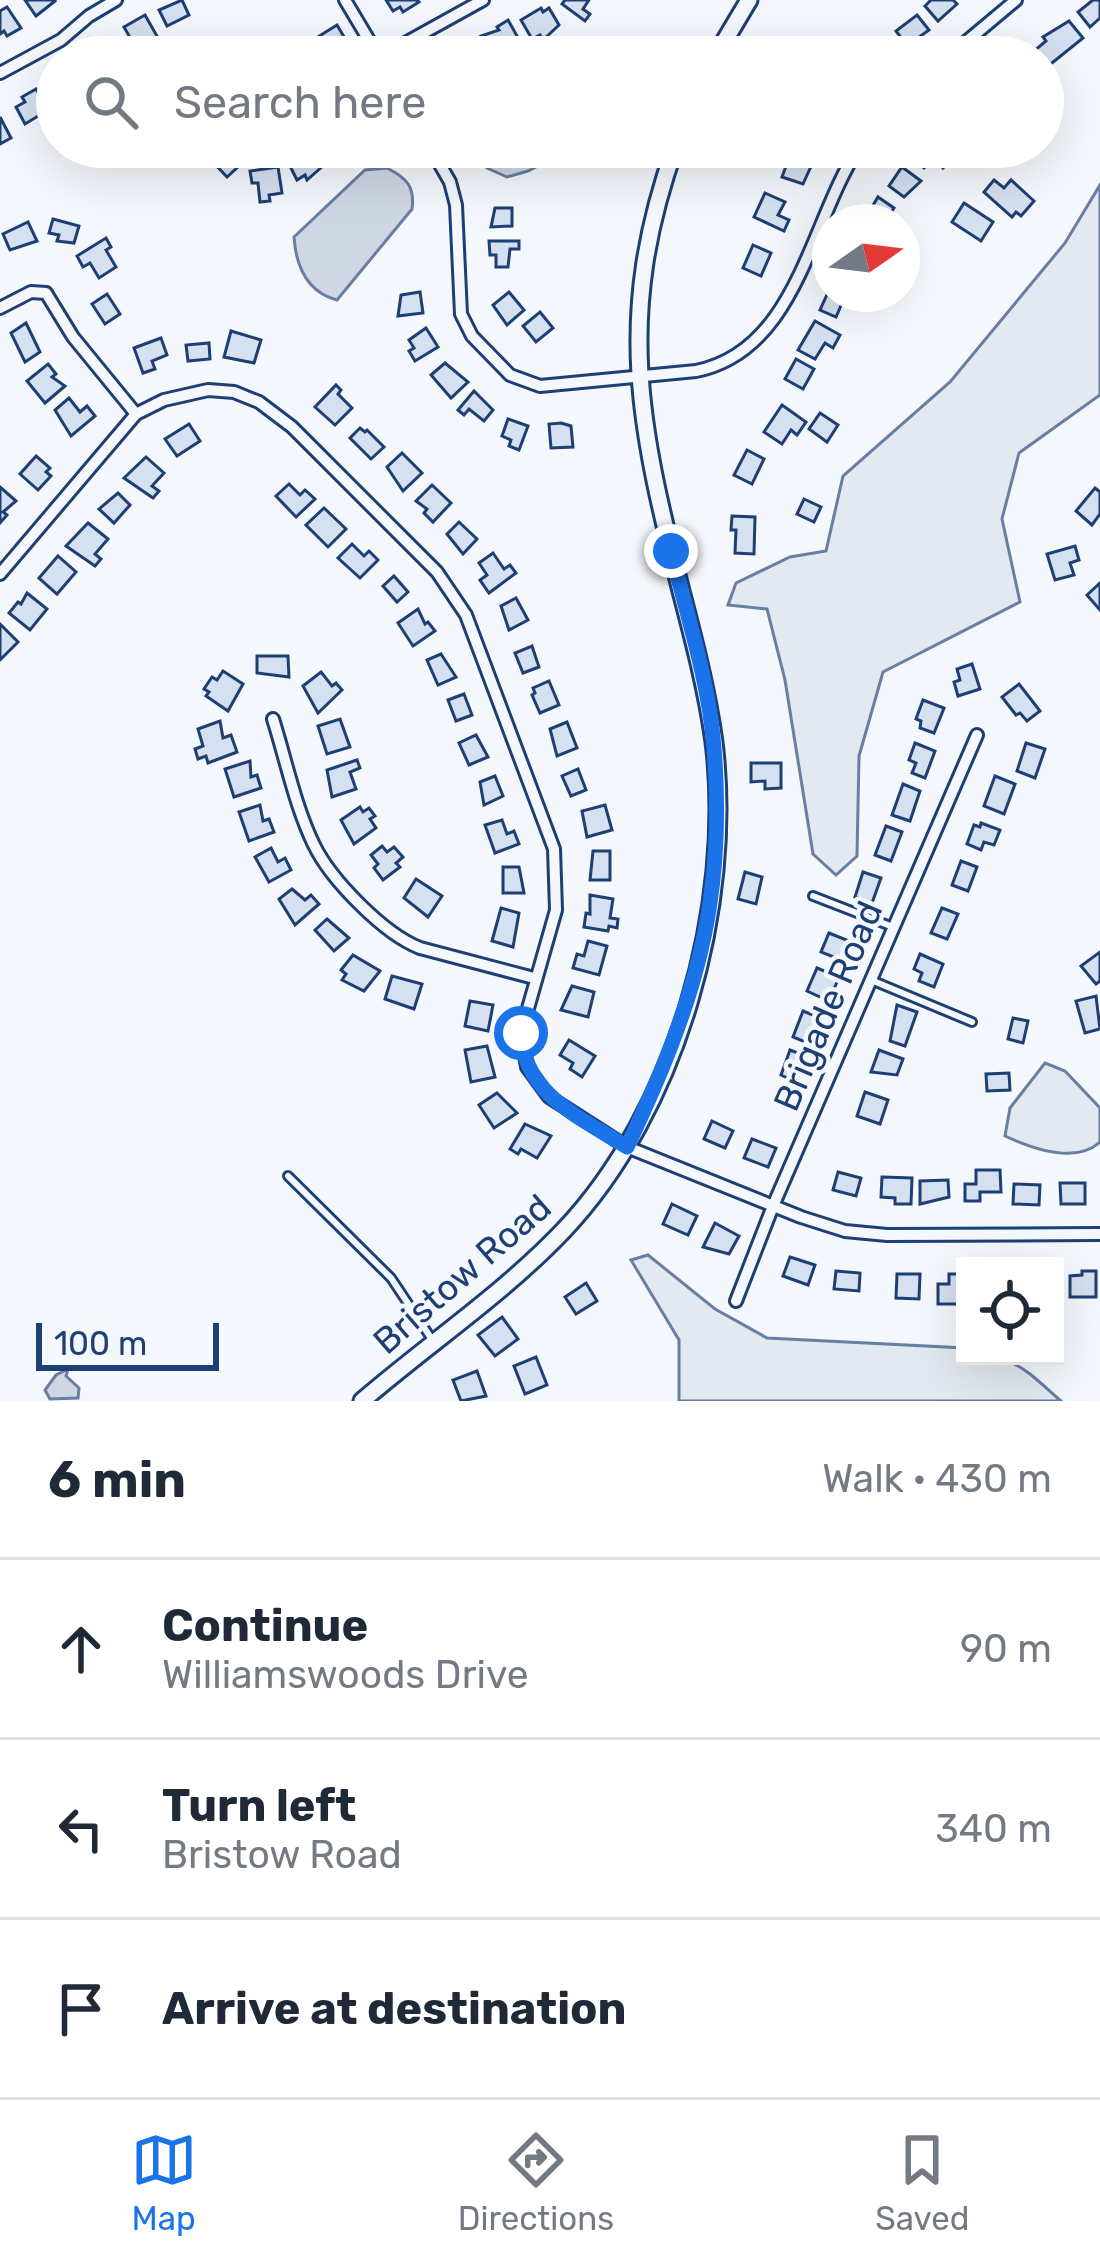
<!DOCTYPE html>
<meta charset="utf-8">
<style>
:root{--surface:#fff;--page:#f2f2f3;--text:#1f2937;--muted:#747a83;--line:#e0e1e3;--accent:#1a73e8}
body{margin:0;font-family:Rubik,sans-serif;background:var(--page);color:var(--text)}
.controls{position:absolute;right:36px;bottom:36px;display:grid;overflow:hidden;border-radius:0px;box-shadow:0 12px 48px #0002}
.controls button{width:108px;height:108px;display:grid;place-items:center;padding:0;border:0;border-bottom:3px solid var(--line);background:var(--surface);color:var(--text);font:60px sans-serif}
.compass{position:absolute;left:812px;top:204px;width:108px;height:108px;border-radius:50%;background:var(--surface);box-shadow:0 12px 48px #0002;rotate:76deg}
.scale{position:absolute;left:36px;bottom:30px;width:183px;box-sizing:border-box;padding-left:12px;border:6px solid #1d3f73;border-top:0;font-size:33px;line-height:42px;white-space:nowrap;color:#1d3f73;-webkit-text-stroke:9px #f4f7fb;paint-order:stroke}
.stop{position:absolute;width:36px;height:36px;margin:-27px;border:9px solid #1a73e8;border-radius:50%;background:#fff}
.stop.end{background:#1a73e8;border-color:#fff;box-shadow:0 3px 12px #0008}
.list{margin:0;padding:0;list-style:none}
h2{display:flex;justify-content:space-between;align-items:center;height:156px;margin:0;padding:0 48px;font-size:51px}
h2 small{font-size:39px;font-weight:400;color:var(--muted)}
.list li{display:grid;grid-template-columns:78px 1fr auto;gap:36px;align-items:center;box-sizing:border-box;height:180px;padding:0 48px;border-top:3px solid var(--line)}
.list b{display:block;font-size:45px;white-space:nowrap}
.list p{margin:0;font-size:39px;white-space:nowrap;color:var(--muted)}
.list em{font-size:39px;font-style:normal;color:var(--muted)}
.icon{flex:none;width:66px;height:66px;fill:none;stroke:currentColor;stroke-width:2;stroke-linecap:round;stroke-linejoin:round}
.map{position:relative;flex:none;width:1100px;height:1401px;overflow:hidden}
.search{position:absolute;background:var(--surface);box-shadow:0 12px 48px #0002;left:36px;right:36px;top:36px;height:132px;display:flex;align-items:center;gap:30px;box-sizing:border-box;padding:0 42px;border-radius:66px;color:var(--muted);font-size:45px}
.sheet{height:696px;background:var(--surface)}
nav{display:flex;justify-content:space-around;align-items:center;box-sizing:border-box;height:168px;border-top:3px solid var(--line);background:var(--surface);font-size:33px;color:var(--muted)}
nav a{display:grid;justify-items:center;gap:6px}
nav .on{color:var(--accent)}
.map>svg:first-child{display:block}
.green{fill:#e3e9f0;stroke:#687fa3;stroke-width:3}
.water{fill:#cfd7e4;stroke:#687fa3;stroke-width:3}
.building{fill:#d5e0f0;stroke:#1d3f73;stroke-width:3}
.lines{fill:none;stroke-linecap:round;stroke-linejoin:round}
.service-casing{stroke:#1d3f73;stroke-width:12}
.minor-casing{stroke:#1d3f73;stroke-width:16}
.secondary-casing{stroke:#1d3f73;stroke-width:21}
.service{stroke:#f4f7fb;stroke-width:6}
.minor{stroke:#f4f7fb;stroke-width:10}
.secondary{stroke:#f4f7fb;stroke-width:15}
.route{stroke:#1a73e8;stroke-width:15}
.labels{text-anchor:middle;dominant-baseline:central;stroke-width:9;stroke-linejoin:round;paint-order:stroke}
.street-label{font-size:36px;fill:#1d3f73;stroke:#f4f7fb}
</style>
<div class="map">
<svg width="1100" height="1401" viewBox="0 0 1100 1401">
<rect width="100%" height="100%" fill="#f4f7fb"/>
<g class="green">
<polygon points="1100,185 1100,395 1019,453 1002,519 1020,602 883,672 859,756 857,856 836,875 813,854 785,680 767,609 728,605 736,583 790,557 826,551 843,476 950,382 1065,243"/>
<path d="M1045 1063 1065 1071 1100 1108V1142C1075 1165 1031 1148 1005 1136L1010 1108Z"/>
<path d="M648 1255 715 1309 767 1338 965 1348V1356C1017 1356 1023 1368 1061 1401H679V1340L631 1260Z"/>
</g>
<g class="water">
<polygon points="485,147 574,147 528,171 507,177 487,168"/>
<path d="M387 168C407 178 415 187 412 209L337 300C307 292 296 266 294 237L365 170Z"/>
<polygon points="68,1369 66,1376 79,1388 78,1398 50,1399 45,1390 56,1375"/>
</g>
<g class="building">
<polygon points="25,0 54,0 55,1 36,16"/>
<polygon points="182,0 189,15 167,26 159,10"/>
<polygon points="386,0 417,0 419,2 403,12 400,7 393,11"/>
<polygon points="565,0 589,0 583,9 590,14 585,21 562,4"/>
<polygon points="931,0 953,0 957,4 938,21 925,6"/>
<polygon points="1093,0 1100,0 1100,18 1090,27 1078,12"/>
<polygon points="7,7 21,28 7,36 4,31 0,34 0,11"/>
<polygon points="541,8 543,12 549,8 559,25 543,40 540,35 532,39 521,20"/>
<polygon points="145,15 158,38 137,50 124,27"/>
<polygon points="917,15 929,30 907,46 896,31"/>
<polygon points="508,20 521,43 502,57 500,53 493,57 481,36 499,30 497,27"/>
<polygon points="1069,21 1083,38 1047,67 1043,57 1034,51 1046,41 1043,37"/>
<polygon points="337,25 350,47 335,56 332,50 323,56 313,40"/>
<polygon points="112,43 121,57 95,57 92,52"/>
<polygon points="473,44 480,57 455,57 454,54"/>
<polygon points="298,46 304,57 279,57"/>
<polygon points="36,89 48,110 25,124 16,107 25,102 22,97"/>
<polygon points="0,117 11,138 0,144"/>
<polygon points="227,147 237,154 233,158 239,166 227,177 212,161"/>
<polygon points="793,147 817,153 803,184 782,177"/>
<polygon points="917,147 943,147 953,158 943,168 935,158 924,168 910,153"/>
<polygon points="315,148 324,165 307,180 305,175 297,180 286,158 296,152 299,157"/>
<polygon points="278,167 282,193 269,195 270,201 260,202 258,183 252,183 250,171"/>
<polygon points="902,167 921,181 904,197 889,186"/>
<polygon points="994,180 1004,188 1011,180 1034,201 1021,216 1016,212 1012,217 984,192"/>
<polygon points="765,193 785,202 778,215 789,220 784,231 754,217"/>
<polygon points="878,197 894,208 885,222 863,222"/>
<polygon points="964,203 993,222 981,241 952,222"/>
<polygon points="495,208 512,208 512,226 491,227"/>
<polygon points="53,219 79,226 74,243 57,241 59,235 49,233"/>
<polygon points="28,222 37,241 10,250 3,234"/>
<polygon points="106,238 111,247 106,250 116,267 99,278 90,263 83,267 77,256"/>
<polygon points="489,241 519,241 519,249 510,249 508,267 496,267 496,255 490,255"/>
<polygon points="753,245 771,253 761,276 743,268"/>
<polygon points="830,288 830,294 846,294 836,317 820,310"/>
<polygon points="420,292 423,313 398,316 401,295"/>
<polygon points="509,292 524,310 507,325 493,305"/>
<polygon points="107,294 120,314 105,324 92,304"/>
<polygon points="540,312 553,328 536,342 523,326"/>
<polygon points="815,321 840,335 833,348 825,343 815,359 798,350"/>
<polygon points="26,323 40,352 25,362 11,333"/>
<polygon points="426,328 438,347 415,361 409,351 414,348 409,340"/>
<polygon points="231,331 261,340 254,363 224,357"/>
<polygon points="161,338 167,355 152,361 155,369 143,373 134,348"/>
<polygon points="209,343 210,359 188,361 186,345"/>
<polygon points="796,359 814,369 803,389 785,379"/>
<polygon points="445,363 468,382 451,398 431,375"/>
<polygon points="48,364 56,374 52,377 65,386 45,403 27,381"/>
<polygon points="336,385 341,390 338,394 352,408 335,425 315,407"/>
<polygon points="474,391 493,410 484,421 469,409 464,415 458,410"/>
<polygon points="69,398 80,412 87,406 95,416 71,436 55,410"/>
<polygon points="782,405 806,422 797,435 791,430 782,444 764,432"/>
<polygon points="820,413 838,425 827,442 809,429"/>
<polygon points="508,419 528,426 519,450 509,446 511,440 502,436"/>
<polygon points="561,423 571,426 573,447 551,448 549,424"/>
<polygon points="189,424 200,441 177,456 165,439"/>
<polygon points="360,428 365,432 367,430 384,447 371,459 350,438"/>
<polygon points="747,450 764,459 752,484 734,475"/>
<polygon points="402,453 422,473 403,491 387,467"/>
<polygon points="36,456 50,468 46,472 51,476 38,490 20,474"/>
<polygon points="146,457 164,473 152,486 159,491 153,498 124,478"/>
<polygon points="289,484 300,495 305,490 315,499 296,517 276,496"/>
<polygon points="432,485 451,503 433,522 424,513 427,509 416,501"/>
<polygon points="0,487 16,501 3,512 7,515 0,523"/>
<polygon points="1095,488 1100,492 1100,514 1092,525 1076,511"/>
<polygon points="118,493 130,505 114,523 99,509"/>
<polygon points="804,499 821,507 814,522 797,514"/>
<polygon points="324,508 346,529 328,547 306,525"/>
<polygon points="732,516 755,517 754,554 735,553 736,530 731,530"/>
<polygon points="459,522 477,539 463,554 447,534"/>
<polygon points="88,523 108,539 95,554 101,559 95,566 66,546"/>
<polygon points="352,544 364,556 369,551 378,560 360,578 338,558"/>
<polygon points="1075,546 1079,560 1070,563 1074,575 1055,580 1047,554"/>
<polygon points="493,553 504,569 510,565 516,573 489,593 480,580 487,575 479,563"/>
<polygon points="58,556 76,572 57,594 39,578"/>
<polygon points="394,576 408,592 397,602 383,586"/>
<polygon points="1100,583 1100,610 1087,595"/>
<polygon points="27,593 47,609 30,630 9,613 18,602 21,604"/>
<polygon points="516,598 528,620 509,630 501,606"/>
<polygon points="418,609 425,624 428,622 435,631 413,646 398,623"/>
<polygon points="0,624 18,642 0,660"/>
<polygon points="532,646 539,667 523,673 515,653"/>
<polygon points="441,654 456,677 438,685 427,660"/>
<polygon points="257,656 288,656 289,677 257,673"/>
<polygon points="972,664 980,689 958,696 954,682 960,680 957,669"/>
<polygon points="223,671 243,684 228,711 206,696 209,692 204,689 212,677 217,680"/>
<polygon points="321,672 332,686 336,683 342,690 318,713 303,686"/>
<polygon points="549,681 559,705 540,713 532,695 535,693 533,688"/>
<polygon points="1019,684 1040,711 1027,721 1020,713 1016,715 1002,697"/>
<polygon points="464,694 472,715 456,721 448,700"/>
<polygon points="923,700 944,708 934,733 920,728 921,721 916,719"/>
<polygon points="340,719 350,747 327,754 318,726"/>
<polygon points="220,721 223,738 231,735 237,752 208,763 206,756 198,759 195,749 203,746 198,729"/>
<polygon points="567,722 577,748 557,756 550,729"/>
<polygon points="476,735 488,757 469,765 459,743"/>
<polygon points="915,743 935,751 925,778 912,773 916,763 909,760"/>
<polygon points="1026,743 1045,749 1035,778 1017,771"/>
<polygon points="357,760 360,768 350,772 356,789 332,797 327,770"/>
<polygon points="250,761 251,777 257,775 261,788 234,797 225,769"/>
<polygon points="751,763 781,763 781,788 765,789 765,781 751,782"/>
<polygon points="578,769 586,790 571,796 562,776"/>
<polygon points="495,776 503,796 484,805 480,782"/>
<polygon points="995,776 1015,784 1004,814 984,806"/>
<polygon points="903,784 920,791 910,821 892,815"/>
<polygon points="260,805 263,821 269,819 274,832 249,841 239,812"/>
<polygon points="605,805 612,830 587,837 582,811"/>
<polygon points="360,807 363,812 369,808 375,816 370,819 376,828 354,844 341,820"/>
<polygon points="502,820 507,834 514,831 519,844 495,853 485,825"/>
<polygon points="981,823 1000,830 994,845 984,842 981,850 967,844 974,825 980,827"/>
<polygon points="886,826 902,832 891,861 875,855"/>
<polygon points="382,846 387,852 394,847 403,857 396,863 400,867 383,880 374,868 378,864 371,855"/>
<polygon points="271,848 278,862 285,858 291,870 269,882 255,857"/>
<polygon points="593,851 610,851 610,880 590,880"/>
<polygon points="961,861 977,867 968,891 952,885"/>
<polygon points="503,867 519,867 524,893 503,893"/>
<polygon points="745,872 762,877 756,904 738,899"/>
<polygon points="863,872 881,878 872,903 855,897"/>
<polygon points="416,879 442,896 428,917 404,898"/>
<polygon points="292,889 305,900 311,895 319,904 295,925 279,899"/>
<polygon points="590,895 613,899 610,918 618,919 617,928 609,926 608,931 584,927 586,913 590,914"/>
<polygon points="501,908 519,913 513,947 492,941"/>
<polygon points="942,908 958,914 947,939 931,933"/>
<polygon points="327,919 349,938 334,951 315,930"/>
<polygon points="829,933 854,943 846,962 821,952"/>
<polygon points="588,941 607,946 599,975 573,968 577,954 584,956"/>
<polygon points="1100,952 1100,981 1096,984 1081,966"/>
<polygon points="920,954 943,964 934,987 919,981 922,973 914,969"/>
<polygon points="353,955 380,971 364,991 342,980 346,974 341,970"/>
<polygon points="817,968 839,977 829,1001 807,991"/>
<polygon points="392,976 422,984 414,1009 385,999"/>
<polygon points="572,986 594,992 588,1017 561,1010"/>
<polygon points="1096,996 1100,1029 1085,1033 1076,1001"/>
<polygon points="470,1001 493,1005 488,1031 465,1026"/>
<polygon points="897,1005 917,1012 905,1046 890,1041"/>
<polygon points="803,1011 820,1018 810,1044 793,1037"/>
<polygon points="1013,1018 1028,1021 1023,1043 1008,1039"/>
<polygon points="569,1040 595,1056 582,1077 570,1069 573,1063 560,1055"/>
<polygon points="487,1046 495,1077 471,1082 465,1050"/>
<polygon points="790,1050 806,1056 796,1082 781,1075"/>
<polygon points="879,1050 903,1059 897,1075 871,1072"/>
<polygon points="1009,1073 1010,1090 987,1091 986,1074"/>
<polygon points="865,1092 888,1100 880,1124 857,1116"/>
<polygon points="497,1093 517,1113 494,1128 479,1105"/>
<polygon points="712,1121 733,1131 725,1148 704,1139"/>
<polygon points="525,1124 551,1136 537,1158 521,1149 518,1154 510,1149"/>
<polygon points="752,1139 776,1148 768,1167 744,1158"/>
<polygon points="976,1170 1000,1170 1001,1192 980,1192 980,1201 965,1201 965,1184 976,1184"/>
<polygon points="838,1172 861,1178 856,1196 833,1190"/>
<polygon points="882,1177 912,1178 911,1204 895,1204 895,1198 881,1197"/>
<polygon points="948,1180 949,1197 920,1204 920,1181"/>
<polygon points="1060,1183 1085,1183 1085,1204 1061,1204"/>
<polygon points="1014,1184 1040,1185 1039,1205 1013,1204"/>
<polygon points="672,1204 697,1216 688,1235 663,1224"/>
<polygon points="715,1223 739,1236 729,1254 703,1247"/>
<polygon points="790,1257 815,1265 808,1285 783,1276"/>
<polygon points="836,1271 860,1273 859,1291 834,1289"/>
<polygon points="1082,1271 1096,1271 1096,1297 1070,1297 1070,1276 1082,1275"/>
<polygon points="897,1274 920,1274 919,1299 896,1298"/>
<polygon points="949,1274 965,1274 965,1304 938,1304 938,1284 949,1284"/>
<polygon points="586,1283 597,1301 576,1314 565,1297"/>
<polygon points="502,1317 518,1339 495,1356 478,1335"/>
<polygon points="536,1357 547,1385 525,1394 514,1366"/>
<polygon points="477,1371 486,1396 461,1401 453,1380"/>
</g>
<g class="lines">
<defs>
<g id="service">
<polyline points="813,896 893,927"/>
<polyline points="871,980 972,1022"/>
<polyline points="288,1176 391,1278 433,1341"/>
</g>
<g id="minor">
<polyline points="345,0 379,57"/>
<polyline points="380,57 483,0"/>
<polyline points="948,57 1016,0"/>
<polyline points="0,73 61,40 89,16 116,0"/>
<path d="M430 147 450 182 456 205 461 314 472 336 510 375 540 386 696 371C797 351 810 222 859 147"/>
<polyline points="0,308 31,292 46,293 73,337 136,414"/>
<polyline points="0,574 136,414 164,400 208,390 234,392 259,402 292,427 437,572 466,615 554,849 556,910 521,1033 527,1067 549,1097 627,1147 801,1217 845,1231 887,1235 1100,1234"/>
<path d="M273 719C286 760 295 806 314 845 331 880 384 934 420 948L534 978"/>
<polyline points="736,1301 773,1206 977,735"/>
</g>
<g id="secondary">
<polyline points="715,57 749,0"/>
<path d="M362 1401C428 1344 503 1294 563 1231 678 1110 734 905 714 742 707 691 694 641 681 591 639 424 615 316 675 147"/>
</g>
</defs>
<use href="#service" class="service-casing"/>
<use href="#minor" class="minor-casing"/>
<use href="#secondary" class="secondary-casing"/>
<use href="#service" class="service"/>
<use href="#minor" class="minor"/>
<use href="#secondary" class="secondary"/>
</g>
<g class="lines">
<path class="route" d="M521 1033C524 1095 580 1117 627 1147 693 1007 727 905 714 748 709 682 687 615 671 551"/>
</g>
<g class="labels">
<g class="street-label">
<text transform="translate(828 1006) rotate(-67)">Brigade Road</text>
<text transform="translate(462 1274) rotate(-41)">Bristow Road</text>
</g>
</g>
</svg>
<div class="controls">
<button><svg class="icon" aria-label="locate" viewBox="0 0 24 24"><circle cx="12" cy="12" r="6"/><path d="M12 2v4M12 18v4M2 12h4M18 12h4"/></svg></button>
</div>
<svg class="compass" viewBox="-18 -18 36 36"><path d="M0-13l5 13h-10z" fill="#e53935"/><path d="M0 13l5-13h-10z" fill="#747a83"/></svg>
<div class="scale">100 m</div>
<div class="stop" style="left:521px;top:1033px"></div>
<div class="stop end" style="left:671px;top:551px"></div>
<div class="search"><svg class="icon" aria-label="search" viewBox="0 0 24 24"><circle cx="10" cy="10" r="6"/><path d="M15 15l6 6"/></svg>Search here</div>
</div>
<section class="sheet">
<h2>6 min<small>Walk · 430 m</small></h2>
<ul class="list">
<li><svg class="icon" aria-label="ahead" viewBox="0 0 24 24"><path d="M12 20V5M6 11l6-6 6 6"/></svg><div><b>Continue</b><p>Williamswoods Drive</p></div><em>90 m</em></li>
<li><svg class="icon" aria-label="left" viewBox="0 0 24 24"><path d="M17 20v-9H6M10 6l-5 5 5 5"/></svg><div><b>Turn left</b><p>Bristow Road</p></div><em>340 m</em></li>
<li><svg class="icon" aria-label="arrive" viewBox="0 0 24 24"><path d="M6 21V4h12l-3 4 3 4H6"/></svg><div><b>Arrive at destination</b></div></li>
</ul>
</section>
<nav>
<a class="on"><svg class="icon" aria-label="map" viewBox="0 0 24 24"><path d="M3 6l6-2 6 2 6-2v14l-6 2-6-2-6 2zM9 4v14M15 6v14"/></svg>Map</a>
<a><svg class="icon" aria-label="directions" viewBox="0 0 24 24"><path d="M12 3l9 9-9 9-9-9zM9 14v-3h6M13 9l2 2-2 2"/></svg>Directions</a>
<a><svg class="icon" aria-label="saved" viewBox="0 0 24 24"><path d="M7 4h10v16l-5-4-5 4z"/></svg>Saved</a>
</nav>
